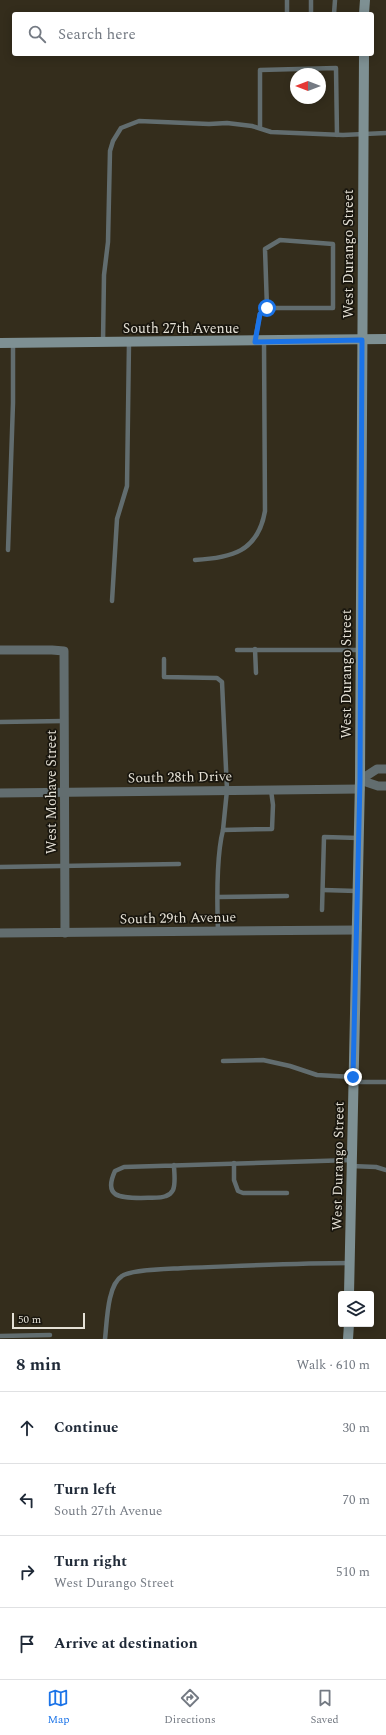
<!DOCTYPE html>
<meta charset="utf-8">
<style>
:root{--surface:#fff;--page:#f2f2f3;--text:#1f2937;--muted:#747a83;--line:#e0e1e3;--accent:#1a73e8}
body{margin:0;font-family:Spectral,serif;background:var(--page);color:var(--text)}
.controls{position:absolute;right:12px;bottom:12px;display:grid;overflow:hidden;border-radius:4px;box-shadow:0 2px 10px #0003}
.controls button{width:36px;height:36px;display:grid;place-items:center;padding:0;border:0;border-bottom:1px solid var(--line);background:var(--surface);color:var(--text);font:20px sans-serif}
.compass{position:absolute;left:290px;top:68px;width:36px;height:36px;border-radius:50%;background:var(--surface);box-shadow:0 2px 10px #0003;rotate:270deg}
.scale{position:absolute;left:12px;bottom:10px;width:73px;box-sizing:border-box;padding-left:4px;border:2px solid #e5e1d6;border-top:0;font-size:11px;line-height:14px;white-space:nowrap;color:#e5e1d6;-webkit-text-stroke:3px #19160e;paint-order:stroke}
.stop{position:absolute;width:12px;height:12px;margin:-9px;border:3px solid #1a73e8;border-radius:50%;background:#fff}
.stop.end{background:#1a73e8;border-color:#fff;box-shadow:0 1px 4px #0008}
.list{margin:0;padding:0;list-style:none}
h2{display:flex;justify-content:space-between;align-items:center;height:52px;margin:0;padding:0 16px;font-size:17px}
h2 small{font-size:13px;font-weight:400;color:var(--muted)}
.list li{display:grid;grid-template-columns:26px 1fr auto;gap:12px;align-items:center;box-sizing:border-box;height:72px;padding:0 16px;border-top:1px solid var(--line)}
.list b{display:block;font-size:15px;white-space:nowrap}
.list p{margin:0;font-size:13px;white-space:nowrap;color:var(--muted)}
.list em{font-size:13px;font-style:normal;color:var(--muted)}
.icon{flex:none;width:22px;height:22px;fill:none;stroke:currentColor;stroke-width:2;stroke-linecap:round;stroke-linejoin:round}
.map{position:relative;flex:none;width:386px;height:1339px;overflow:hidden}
.search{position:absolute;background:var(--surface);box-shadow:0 2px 10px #0003;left:12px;right:12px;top:12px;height:44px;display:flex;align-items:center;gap:10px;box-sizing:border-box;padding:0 14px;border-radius:4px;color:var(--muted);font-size:15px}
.sheet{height:340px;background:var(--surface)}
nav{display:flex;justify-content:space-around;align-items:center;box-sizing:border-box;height:56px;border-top:1px solid var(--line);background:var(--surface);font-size:11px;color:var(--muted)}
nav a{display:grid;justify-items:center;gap:2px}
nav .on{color:var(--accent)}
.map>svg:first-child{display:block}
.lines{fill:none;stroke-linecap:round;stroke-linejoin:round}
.lane{stroke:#626d6f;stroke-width:4.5}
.street{stroke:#626d6f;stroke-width:9}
.secondary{stroke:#7e9093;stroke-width:10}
.route{stroke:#1a73e8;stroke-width:5}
.labels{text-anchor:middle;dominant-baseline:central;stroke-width:3.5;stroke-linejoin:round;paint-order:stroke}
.street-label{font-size:14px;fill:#e5e1d6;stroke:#19160e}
</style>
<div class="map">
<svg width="386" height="1339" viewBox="0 0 386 1339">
<rect width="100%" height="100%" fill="#342d1c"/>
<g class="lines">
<g class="lane">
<polyline points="287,0 287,14"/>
<polyline points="311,14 311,0"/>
<polyline points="334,14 335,0"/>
<polyline points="260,128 260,70 336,68 337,135"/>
<polyline points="255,340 260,314 267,308 265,249 280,240 333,244 333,308 267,308"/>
<polyline points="103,342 104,275 108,242 110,151 113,141 121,128 139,121 209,124 227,123 252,126 271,132 343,135 386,133"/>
<polyline points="8,550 13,403 13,343"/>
<path d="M195 560C231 558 258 552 265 511L264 341"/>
<polyline points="112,601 117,519 127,486 129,342"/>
<polyline points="255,649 256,673"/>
<polyline points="237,650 360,650"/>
<polyline points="164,659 164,677 217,678 222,682 227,790 223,830 272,829 273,805 271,790"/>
<polyline points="0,722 64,721"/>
<polyline points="0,867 179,864"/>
<polyline points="323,890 357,891"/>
<polyline points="218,897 287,896"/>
<polyline points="322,910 324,837 359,838"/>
<path d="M218 932C217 903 216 857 223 830"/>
<polyline points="223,1061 263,1060 290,1066 317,1075 353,1077"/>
<polyline points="353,1082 386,1082"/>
<polyline points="234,1163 234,1180 238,1191 243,1193 287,1193"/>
<path d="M174 1165C174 1172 176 1183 173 1190 172 1192 169 1195 166 1196 159 1199 149 1197 141 1198 120 1198 103 1197 115 1171L124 1167 352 1160"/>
<polyline points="351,1166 376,1167 386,1170"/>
<polyline points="0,1336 50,1335"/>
<path d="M105 1339C107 1323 107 1285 122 1276 132 1269 171 1269 185 1268 240 1266 295 1263 350 1263"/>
</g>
<g class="street">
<polyline points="0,650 52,650 64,651 65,933"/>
<polyline points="360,780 377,769 386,769"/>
<polyline points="360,780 378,786 386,786"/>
<polyline points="0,793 360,789"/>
<polyline points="0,933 357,930"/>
</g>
<g class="secondary">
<polyline points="364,14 365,0"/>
<polyline points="0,343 386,339"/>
<polyline points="349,1294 360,780 364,54"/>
<polyline points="348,1339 349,1324"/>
</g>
</g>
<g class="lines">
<polyline class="route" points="267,308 260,314 255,342 362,340 360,780 353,1077"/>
</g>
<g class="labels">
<g class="street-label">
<text transform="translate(348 254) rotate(-90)">West Durango Street</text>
<text x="181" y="328">South 27th Avenue</text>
<text transform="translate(346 674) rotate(-90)">West Durango Street</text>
<text transform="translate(180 777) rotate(-1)">South 28th Drive</text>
<text transform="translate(51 792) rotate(-90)">West Mohave Street</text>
<text transform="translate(178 918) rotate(-1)">South 29th Avenue</text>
<text transform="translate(338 1166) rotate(-89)">West Durango Street</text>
</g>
</g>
</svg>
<div class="controls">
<button><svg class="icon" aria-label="layers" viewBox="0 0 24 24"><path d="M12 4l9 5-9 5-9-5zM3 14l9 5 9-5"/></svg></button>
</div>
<svg class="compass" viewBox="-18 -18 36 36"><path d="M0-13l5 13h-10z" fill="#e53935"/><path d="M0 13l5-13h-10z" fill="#747a83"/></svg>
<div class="scale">50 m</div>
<div class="stop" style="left:267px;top:308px"></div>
<div class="stop end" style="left:353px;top:1077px"></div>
<div class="search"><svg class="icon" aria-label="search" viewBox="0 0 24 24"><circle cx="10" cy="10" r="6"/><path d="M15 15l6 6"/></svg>Search here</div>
</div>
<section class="sheet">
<h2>8 min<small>Walk · 610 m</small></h2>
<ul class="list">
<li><svg class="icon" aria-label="ahead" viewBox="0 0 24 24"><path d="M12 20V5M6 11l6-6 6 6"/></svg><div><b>Continue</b></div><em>30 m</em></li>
<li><svg class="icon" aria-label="left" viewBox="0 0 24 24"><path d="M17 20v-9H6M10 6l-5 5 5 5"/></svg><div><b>Turn left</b><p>South 27th Avenue</p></div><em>70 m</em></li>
<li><svg class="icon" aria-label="right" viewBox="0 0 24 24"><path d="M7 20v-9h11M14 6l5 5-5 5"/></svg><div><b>Turn right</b><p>West Durango Street</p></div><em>510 m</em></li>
<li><svg class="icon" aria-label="arrive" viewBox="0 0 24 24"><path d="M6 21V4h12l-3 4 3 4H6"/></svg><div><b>Arrive at destination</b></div></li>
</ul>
</section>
<nav>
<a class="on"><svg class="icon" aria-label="map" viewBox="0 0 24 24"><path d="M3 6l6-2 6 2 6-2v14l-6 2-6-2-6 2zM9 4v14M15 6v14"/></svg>Map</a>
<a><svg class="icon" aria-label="directions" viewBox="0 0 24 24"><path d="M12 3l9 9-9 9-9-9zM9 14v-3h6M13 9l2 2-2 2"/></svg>Directions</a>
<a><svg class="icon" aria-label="saved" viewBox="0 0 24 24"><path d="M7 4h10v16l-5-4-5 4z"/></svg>Saved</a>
</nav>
